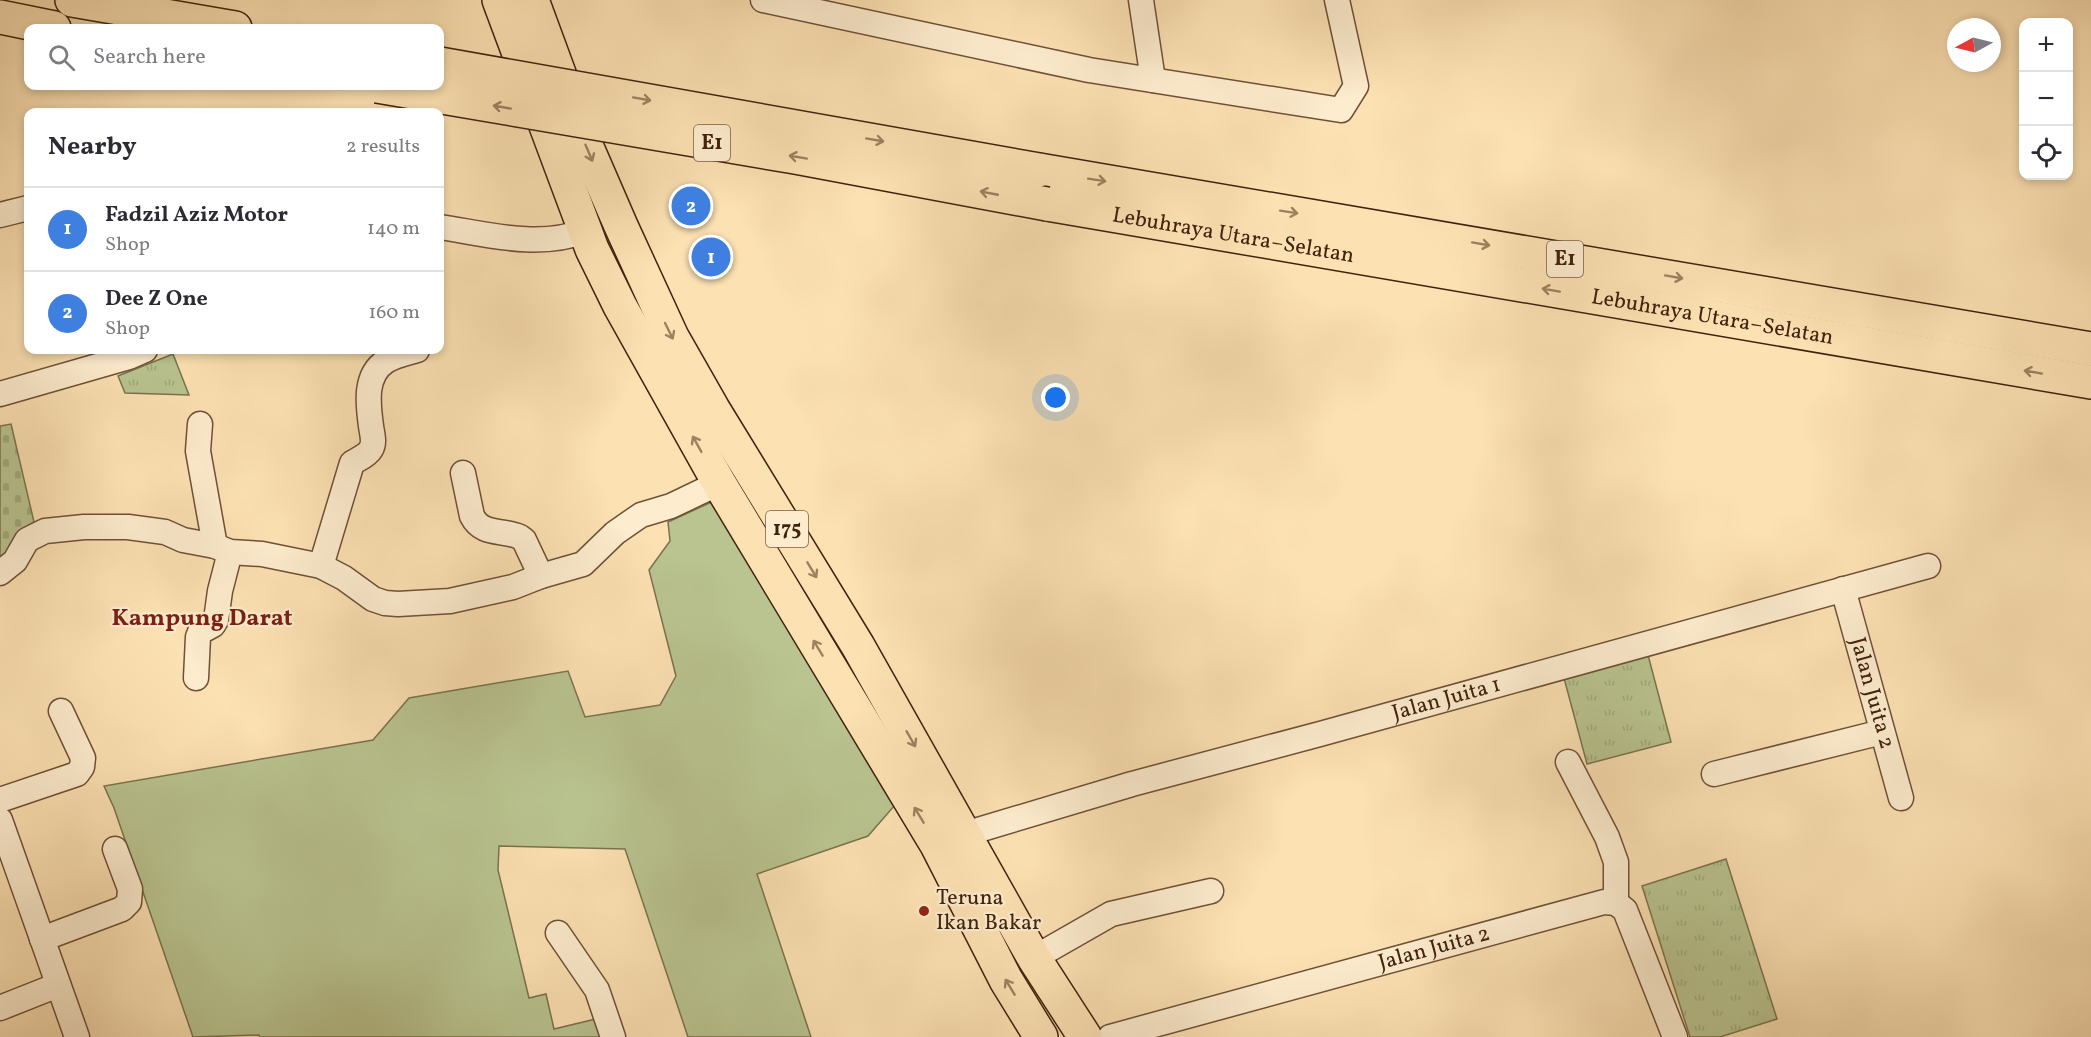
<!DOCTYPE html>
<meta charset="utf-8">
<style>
:root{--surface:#fff;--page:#f2f2f3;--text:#2b2b33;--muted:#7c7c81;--line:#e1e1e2;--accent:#0b8043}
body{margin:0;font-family:Vollkorn,serif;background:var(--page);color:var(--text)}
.controls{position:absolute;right:18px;top:18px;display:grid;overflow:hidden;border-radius:12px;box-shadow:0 3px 9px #0003}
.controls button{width:54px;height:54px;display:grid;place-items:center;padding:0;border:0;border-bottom:2px solid var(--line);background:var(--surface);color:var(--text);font:30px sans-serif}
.compass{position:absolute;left:1947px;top:18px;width:54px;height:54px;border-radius:50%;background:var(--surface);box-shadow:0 3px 9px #0003;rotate:263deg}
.you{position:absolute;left:1056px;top:398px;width:21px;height:21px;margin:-15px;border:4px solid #fff;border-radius:50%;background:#1a73e8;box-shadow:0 0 0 9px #1a73e833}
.badge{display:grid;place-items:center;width:39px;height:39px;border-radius:50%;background:var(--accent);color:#fff;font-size:20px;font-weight:700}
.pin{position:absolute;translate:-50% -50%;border:3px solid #fff;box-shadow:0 2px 6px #0006}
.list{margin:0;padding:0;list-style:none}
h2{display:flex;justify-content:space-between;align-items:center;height:78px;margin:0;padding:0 24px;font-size:26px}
h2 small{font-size:20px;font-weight:400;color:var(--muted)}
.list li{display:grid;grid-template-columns:39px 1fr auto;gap:18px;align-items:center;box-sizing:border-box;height:84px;padding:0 24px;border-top:2px solid var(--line)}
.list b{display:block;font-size:22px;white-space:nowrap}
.list p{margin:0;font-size:20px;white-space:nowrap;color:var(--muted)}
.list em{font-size:20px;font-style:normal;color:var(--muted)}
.icon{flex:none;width:33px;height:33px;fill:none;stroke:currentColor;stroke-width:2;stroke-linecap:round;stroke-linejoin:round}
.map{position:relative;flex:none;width:2091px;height:1037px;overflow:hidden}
.search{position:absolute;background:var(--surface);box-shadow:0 3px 9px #0003;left:24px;top:24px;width:420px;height:66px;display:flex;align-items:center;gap:15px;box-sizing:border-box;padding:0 21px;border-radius:12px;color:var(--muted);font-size:22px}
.panel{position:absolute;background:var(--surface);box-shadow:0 3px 9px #0003;left:24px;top:108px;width:420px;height:246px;border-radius:12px}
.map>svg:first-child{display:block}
.green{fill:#b9c490;stroke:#7c724e;stroke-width:1.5}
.cemetery{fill:url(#cemetery-stones);stroke:#7c724e;stroke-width:1.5}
.park{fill:url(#park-tufts);stroke:#7c724e;stroke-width:1.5}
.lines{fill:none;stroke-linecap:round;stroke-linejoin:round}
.minor-casing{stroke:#6f5136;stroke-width:27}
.highway-casing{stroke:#40210d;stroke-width:36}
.minor{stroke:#fdecce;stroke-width:24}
.highway{stroke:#fce1b3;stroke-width:33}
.highway-bridge-casing{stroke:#40210d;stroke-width:36;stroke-linecap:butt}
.highway-bridge{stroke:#fce1b3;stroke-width:33}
.oneway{stroke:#9e8160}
.poi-dot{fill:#8f2418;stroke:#fdecce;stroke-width:2}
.labels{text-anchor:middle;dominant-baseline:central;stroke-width:4.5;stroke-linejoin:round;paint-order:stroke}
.shield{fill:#fdecce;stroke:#795e47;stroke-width:1.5}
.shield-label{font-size:21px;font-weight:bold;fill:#40210d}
.street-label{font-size:22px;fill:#40210d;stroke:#fdecce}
.poi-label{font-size:22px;fill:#40210d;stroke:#fdecce;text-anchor:start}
.neighbourhood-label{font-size:24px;font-weight:bold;fill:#7a1f14;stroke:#fdecce}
</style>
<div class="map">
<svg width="2091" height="1037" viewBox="0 0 2091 1037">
<defs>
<pattern id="cemetery-stones" width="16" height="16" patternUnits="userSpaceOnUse" patternTransform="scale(1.5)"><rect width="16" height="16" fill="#b9c490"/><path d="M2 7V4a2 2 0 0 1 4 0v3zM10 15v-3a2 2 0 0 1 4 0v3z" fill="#a0a87b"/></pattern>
<pattern id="park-tufts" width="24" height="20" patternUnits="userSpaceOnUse" patternTransform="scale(1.5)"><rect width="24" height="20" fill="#b9c490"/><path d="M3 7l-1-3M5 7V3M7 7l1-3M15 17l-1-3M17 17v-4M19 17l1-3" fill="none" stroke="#a0a87b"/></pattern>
</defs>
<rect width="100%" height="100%" fill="#fce1b3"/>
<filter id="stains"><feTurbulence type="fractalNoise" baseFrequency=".00333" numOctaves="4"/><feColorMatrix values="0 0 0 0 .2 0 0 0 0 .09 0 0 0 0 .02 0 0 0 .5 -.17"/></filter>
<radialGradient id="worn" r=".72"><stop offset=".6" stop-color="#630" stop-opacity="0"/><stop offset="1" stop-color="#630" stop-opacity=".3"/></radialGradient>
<polygon class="green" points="716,500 895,805 868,836 757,874 811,1037 688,1037 625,849 499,846 498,870 529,998 546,994 554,1029 600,1018 604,1037 260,1037 259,1035 193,1037 114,808 104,786 373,740 409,698 568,671 585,717 660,705 676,676 649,570 670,541 668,522"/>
<polygon class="cemetery" points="11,424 34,522 18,532 11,561 0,564 0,426"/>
<g class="park">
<polygon points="173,354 189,395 125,393 118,376"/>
<polygon points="1648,655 1671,742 1587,764 1564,678"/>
<polygon points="1726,859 1777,1019 1720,1037 1690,1037 1642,886"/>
</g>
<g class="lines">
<defs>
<g id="minor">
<polyline points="763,0 1089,70 1341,110 1356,86 1337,0"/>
<polyline points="1141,0 1153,80"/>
<polyline points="0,215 28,208"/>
<path d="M440 227C487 234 538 249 585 231"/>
<polyline points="0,394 129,357 145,350"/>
<polyline points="200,424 198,451 215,546"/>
<path d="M463 473 472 516C482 536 502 529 520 537L524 540 541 576"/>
<path d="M321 566 352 463C358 459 367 456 371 449 375 442 372 434 371 426 368 404 364 375 386 361 395 355 407 353 417 350"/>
<polyline points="0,573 15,561 27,540 45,531 84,527 128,527 165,532 183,540 215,546 230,552 262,554 321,566 344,578 373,599 385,603 398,604 450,601 513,587 541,576 583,564 615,533 641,515 671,506 719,483"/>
<path id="s1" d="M1843 589 1901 798"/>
<polyline points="196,678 198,637 200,632 213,625 216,620 220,591 230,552"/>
<polyline points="1568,762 1607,837 1616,862 1616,903"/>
<polyline points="1714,774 1882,732"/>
<polyline points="0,800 77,774 82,767 83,758 61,711"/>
<polyline points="0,820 77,1037"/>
<path id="s2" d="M965 834 1132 784 1320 734 1928 566"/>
<polyline points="558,933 597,990 613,1037"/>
<polyline points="42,939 122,909 129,902 130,889 115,849"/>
<polyline points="1034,958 1111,914 1211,891"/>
<polyline points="0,1008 58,985"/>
<path id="s3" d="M1110 1037 1604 902 1616 903 1625 910 1675 1037"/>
</g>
<g id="highway">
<polyline points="72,0 235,28"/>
<polyline points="499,0 592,249 620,306 719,483 937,845 1006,980 1041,1037"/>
<polyline points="532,0 582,136 621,226 672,337 713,409 858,646 1034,958 1085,1037"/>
<polyline points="0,17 54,28"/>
<polyline points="1039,170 2091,349"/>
<path id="s4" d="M1047 204 2091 382"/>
</g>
</defs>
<use href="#minor" class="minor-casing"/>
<use href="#highway" class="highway-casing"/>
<use href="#minor" class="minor"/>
<use href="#highway" class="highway"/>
<defs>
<g id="highway-bridge">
<polyline points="440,64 1039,170"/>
<polyline points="377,86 795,157 1047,204"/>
</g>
</defs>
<use href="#highway-bridge" class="highway-bridge-casing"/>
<use href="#highway-bridge" class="highway-bridge"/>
</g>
<defs><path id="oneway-shaft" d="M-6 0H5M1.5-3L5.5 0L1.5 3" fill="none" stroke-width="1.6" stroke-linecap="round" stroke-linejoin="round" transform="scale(1.5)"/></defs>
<g class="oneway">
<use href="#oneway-shaft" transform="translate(642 99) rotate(10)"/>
<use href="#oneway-shaft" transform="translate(502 107) rotate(-170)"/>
<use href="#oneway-shaft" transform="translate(875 140) rotate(10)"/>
<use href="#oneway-shaft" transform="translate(589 153) rotate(67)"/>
<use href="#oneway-shaft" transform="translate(798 157) rotate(-170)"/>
<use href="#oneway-shaft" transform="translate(1097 180) rotate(9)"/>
<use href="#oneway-shaft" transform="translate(989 193) rotate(-169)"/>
<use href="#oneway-shaft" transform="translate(1289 212) rotate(9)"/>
<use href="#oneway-shaft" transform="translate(1481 244) rotate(10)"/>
<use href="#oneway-shaft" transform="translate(1674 277) rotate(10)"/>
<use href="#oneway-shaft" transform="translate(1551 290) rotate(-170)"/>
<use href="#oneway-shaft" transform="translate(669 331) rotate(64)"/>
<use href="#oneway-shaft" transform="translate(2033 372) rotate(-170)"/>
<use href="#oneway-shaft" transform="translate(697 444) rotate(-119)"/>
<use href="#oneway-shaft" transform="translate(812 570) rotate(59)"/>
<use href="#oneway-shaft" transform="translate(818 648) rotate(-121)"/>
<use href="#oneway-shaft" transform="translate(911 739) rotate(60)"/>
<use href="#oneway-shaft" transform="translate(919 815) rotate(-121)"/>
<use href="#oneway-shaft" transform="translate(1010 987) rotate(-121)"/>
</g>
<circle class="poi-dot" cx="924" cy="911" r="6"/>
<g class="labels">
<g class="shield">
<rect x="694" y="125" width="36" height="36" rx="4.5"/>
<rect x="1547" y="241" width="36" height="36" rx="4.5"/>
<rect x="766" y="511" width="42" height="36" rx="4.5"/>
</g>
<g class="shield-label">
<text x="712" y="143">E1</text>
<text x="1565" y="259">E1</text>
<text x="787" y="529">175</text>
</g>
<g class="street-label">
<text stroke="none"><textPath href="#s4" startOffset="189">Lebuhraya Utara–Selatan</textPath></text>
<text stroke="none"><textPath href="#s4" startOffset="675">Lebuhraya Utara–Selatan</textPath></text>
<text stroke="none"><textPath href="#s1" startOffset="108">Jalan Juita 2</textPath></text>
<text stroke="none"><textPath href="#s2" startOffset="500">Jalan Juita 1</textPath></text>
<text stroke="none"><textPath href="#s3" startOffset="336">Jalan Juita 2</textPath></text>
</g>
<g class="poi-label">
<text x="936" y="898">Teruna<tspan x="936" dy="25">Ikan Bakar</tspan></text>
</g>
<g class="neighbourhood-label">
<text x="202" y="619">Kampung Darat</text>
</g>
</g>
<rect width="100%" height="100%" filter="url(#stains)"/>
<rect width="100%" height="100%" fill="url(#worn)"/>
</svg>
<div class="controls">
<button>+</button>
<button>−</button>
<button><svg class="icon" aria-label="locate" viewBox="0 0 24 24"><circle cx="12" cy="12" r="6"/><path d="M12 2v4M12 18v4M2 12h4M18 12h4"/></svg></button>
</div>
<svg class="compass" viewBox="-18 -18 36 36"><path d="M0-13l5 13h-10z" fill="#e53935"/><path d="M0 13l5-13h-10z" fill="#7c7c81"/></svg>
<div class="you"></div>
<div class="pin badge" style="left:711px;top:257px;background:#3f7fe0">1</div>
<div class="pin badge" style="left:691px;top:206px;background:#3f7fe0">2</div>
<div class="search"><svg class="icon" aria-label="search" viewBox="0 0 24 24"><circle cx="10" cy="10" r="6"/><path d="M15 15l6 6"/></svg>Search here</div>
<section class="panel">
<h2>Nearby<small>2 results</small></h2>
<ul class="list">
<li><span class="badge" style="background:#3f7fe0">1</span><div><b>Fadzil Aziz Motor</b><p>Shop</p></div><em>140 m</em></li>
<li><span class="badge" style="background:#3f7fe0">2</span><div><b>Dee Z One</b><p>Shop</p></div><em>160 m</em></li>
</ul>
</section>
</div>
